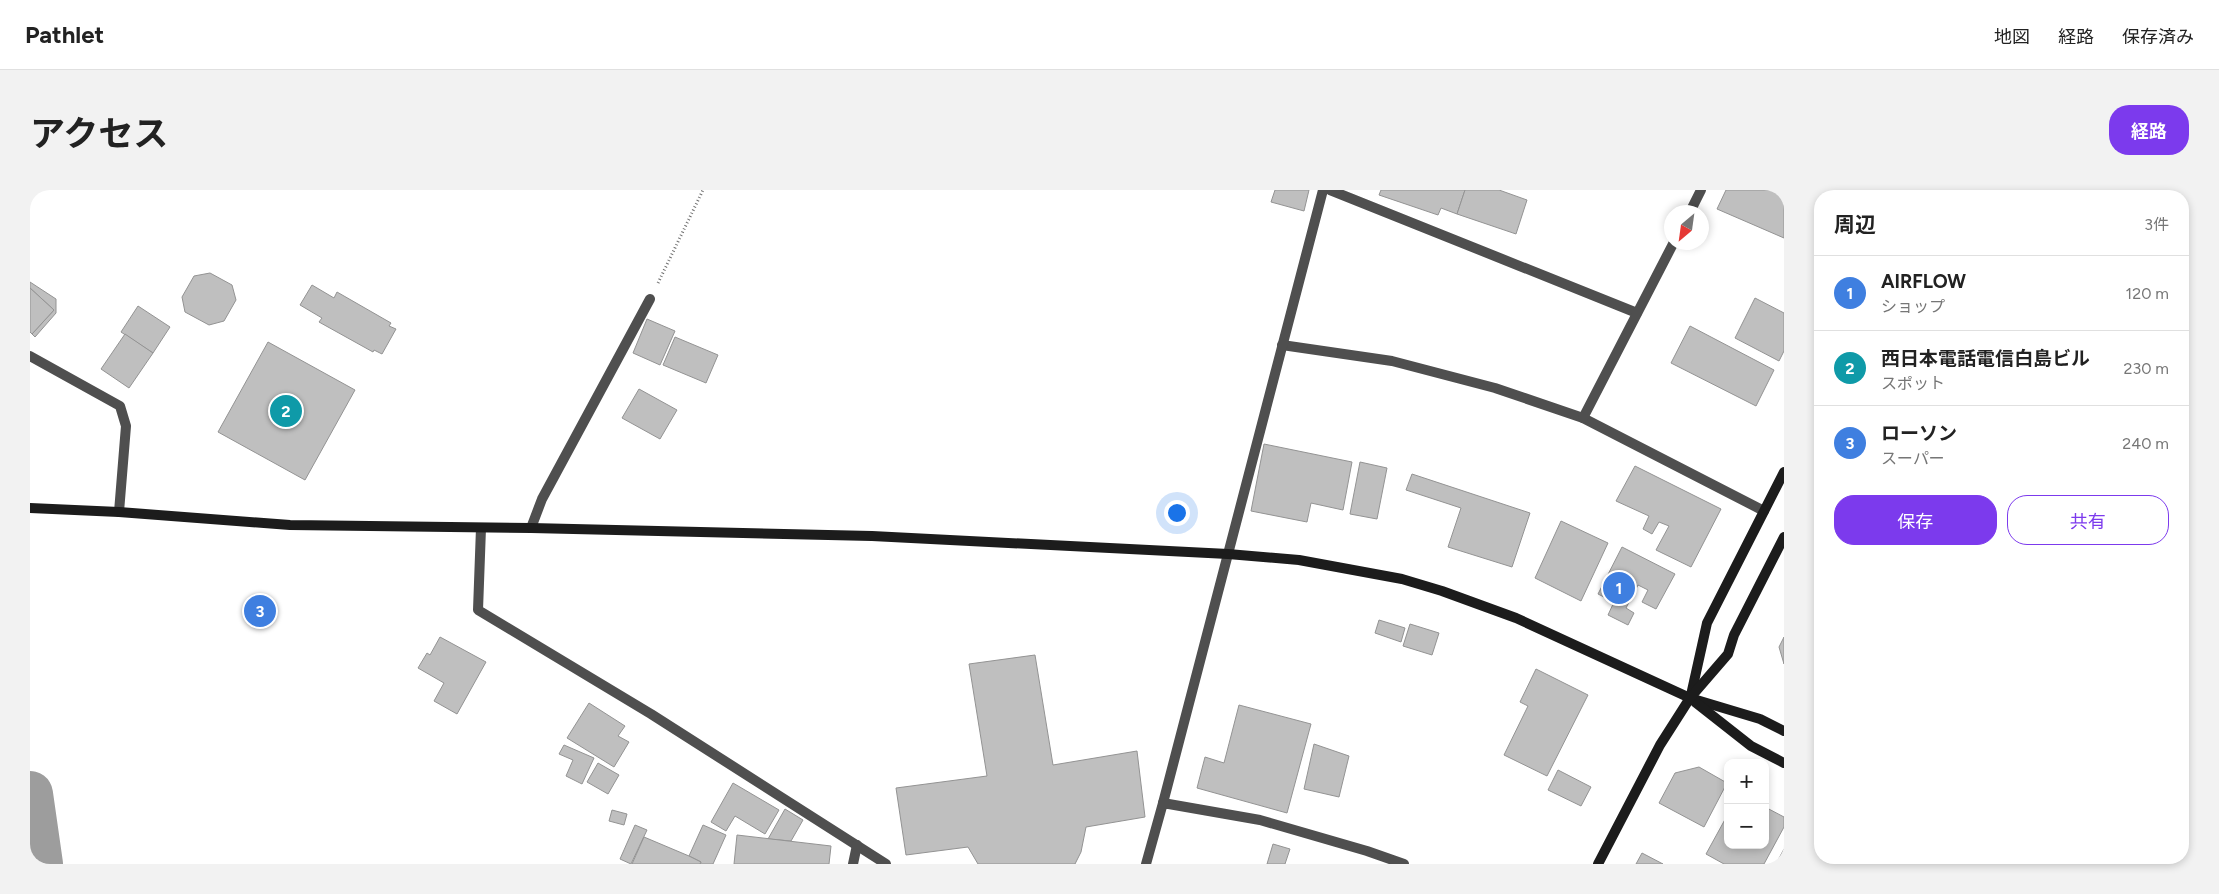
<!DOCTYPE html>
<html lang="ja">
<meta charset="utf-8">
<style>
:root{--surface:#fff;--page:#f2f2f2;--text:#222;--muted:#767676;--line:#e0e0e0;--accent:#7c3aed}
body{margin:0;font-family:Figtree,"Noto Sans JP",sans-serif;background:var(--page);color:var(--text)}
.controls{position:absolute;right:15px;bottom:15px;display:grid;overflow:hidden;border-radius:10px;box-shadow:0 2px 8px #0003}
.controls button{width:45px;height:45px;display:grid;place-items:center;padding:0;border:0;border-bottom:1px solid var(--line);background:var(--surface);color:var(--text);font:25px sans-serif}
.compass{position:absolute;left:1634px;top:15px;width:45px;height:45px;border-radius:50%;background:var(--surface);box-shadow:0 2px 8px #0003;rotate:209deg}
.you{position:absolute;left:1146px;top:322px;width:18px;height:18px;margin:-12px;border:4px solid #fff;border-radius:50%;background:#1a73e8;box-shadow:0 0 0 8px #1a73e833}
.badge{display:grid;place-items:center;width:32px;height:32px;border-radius:50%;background:var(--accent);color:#fff;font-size:16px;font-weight:700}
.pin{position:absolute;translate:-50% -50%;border:2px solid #fff;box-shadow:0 1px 5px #0006}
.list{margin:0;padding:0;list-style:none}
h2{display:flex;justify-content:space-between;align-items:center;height:65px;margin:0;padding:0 20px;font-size:21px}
h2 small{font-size:16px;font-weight:400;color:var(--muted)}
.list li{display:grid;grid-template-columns:32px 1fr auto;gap:15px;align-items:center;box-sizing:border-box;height:75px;padding:0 20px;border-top:1px solid var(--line)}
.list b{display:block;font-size:19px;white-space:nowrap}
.list p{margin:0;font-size:16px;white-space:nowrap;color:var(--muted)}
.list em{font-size:16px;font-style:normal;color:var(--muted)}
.actions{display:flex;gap:10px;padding:15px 20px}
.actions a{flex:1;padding:11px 0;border:1px solid var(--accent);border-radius:20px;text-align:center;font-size:18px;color:var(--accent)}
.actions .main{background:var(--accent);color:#fff}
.map{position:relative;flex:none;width:1754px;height:674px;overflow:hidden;border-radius:20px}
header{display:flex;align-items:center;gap:30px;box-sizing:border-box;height:70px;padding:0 25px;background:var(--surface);border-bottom:1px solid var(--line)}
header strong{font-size:24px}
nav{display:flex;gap:28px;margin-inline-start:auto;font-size:18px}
.intro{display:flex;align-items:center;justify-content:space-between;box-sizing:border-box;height:120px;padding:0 30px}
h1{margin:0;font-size:35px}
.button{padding:12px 22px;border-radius:20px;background:var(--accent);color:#fff;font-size:18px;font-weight:700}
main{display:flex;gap:30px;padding:0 30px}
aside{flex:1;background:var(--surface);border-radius:20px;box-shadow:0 2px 8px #0003}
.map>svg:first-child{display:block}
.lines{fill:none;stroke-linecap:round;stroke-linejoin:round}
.river{stroke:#9d9d9d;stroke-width:46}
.building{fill:#bfbfbf;stroke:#939393}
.path{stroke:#717171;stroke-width:3;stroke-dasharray:1 2.5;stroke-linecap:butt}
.street{stroke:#4f4f4f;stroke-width:10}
.secondary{stroke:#1c1c1c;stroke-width:10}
</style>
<header>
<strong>Pathlet</strong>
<nav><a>地図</a><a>経路</a><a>保存済み</a></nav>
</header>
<div class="intro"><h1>アクセス</h1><a class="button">経路</a></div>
<main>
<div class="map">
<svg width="1754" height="674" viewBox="0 0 1754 674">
<rect width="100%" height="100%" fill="#fff"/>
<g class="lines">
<polyline class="river" points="0,604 10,674"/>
</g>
<g class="building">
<polygon points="1245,0 1279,0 1274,21 1241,12"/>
<polygon points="1351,0 1435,0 1427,24 1411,18 1408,25 1349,5"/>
<polygon points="1435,0 1469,0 1497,10 1486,44 1427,24"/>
<polygon points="1696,0 1754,0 1754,48 1687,19"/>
<polygon points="180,83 202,95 206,110 194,131 179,135 155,122 152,107 164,86"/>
<polygon points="0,92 26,109 26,123 5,147 2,144 24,120 0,98"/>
<polygon points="282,95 304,108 307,102 361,133 359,136 366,139 352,164 344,160 343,162 289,132 292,128 270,115"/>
<polygon points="0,98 24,120 2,144 0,142"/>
<polygon points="1725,108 1754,123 1754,161 1749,171 1705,148"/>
<polygon points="108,116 140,137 123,163 91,142"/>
<polygon points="617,129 645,141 630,175 603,163"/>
<polygon points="1660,136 1744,180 1726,216 1641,173"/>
<polygon points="95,144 123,163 99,198 71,179"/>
<polygon points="645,147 688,165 676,193 633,175"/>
<polygon points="238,152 325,200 275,290 188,242"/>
<polygon points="609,199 647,220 630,249 592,228"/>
<polygon points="1234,254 1322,272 1313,320 1281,313 1277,332 1221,321"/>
<polygon points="1330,272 1357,278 1347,329 1320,324"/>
<polygon points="1605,276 1691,319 1661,377 1626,360 1639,336 1629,332 1622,344 1613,339 1619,326 1586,311"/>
<polygon points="1382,284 1500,323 1482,377 1418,357 1431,318 1376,300"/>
<polygon points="1531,331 1578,353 1551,411 1505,388"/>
<polygon points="1592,357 1645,384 1626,419 1612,412 1618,400 1608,395 1596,418 1604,423 1598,435 1578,425 1584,412 1568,404"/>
<polygon points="1349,430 1375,438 1371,452 1345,443"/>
<polygon points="1380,434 1409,443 1402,465 1373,456"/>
<polygon points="410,447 456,472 427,524 404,511 414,493 388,478 397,463 400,465"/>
<polygon points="1754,447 1754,474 1749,457"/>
<polygon points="1005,465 1023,575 1107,561 1115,627 1056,637 1051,662 1045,674 948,674 938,657 876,665 866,598 957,586 939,474"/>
<polygon points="1506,479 1558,505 1517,586 1474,565 1498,516 1490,512"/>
<polygon points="559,513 595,536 588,546 599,552 584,577 537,548"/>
<polygon points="1209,515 1281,534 1257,623 1167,598 1175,567 1194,573"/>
<polygon points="1284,554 1319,566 1309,607 1274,599"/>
<polygon points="534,555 564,568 552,594 536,586 543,570 529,564"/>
<polygon points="568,573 589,585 578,604 557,592"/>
<polygon points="1669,577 1697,593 1674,637 1629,613 1645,583"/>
<polygon points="1528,580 1561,597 1551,616 1518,600"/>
<polygon points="703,593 749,620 735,644 705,626 696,641 681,632"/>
<polygon points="1735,617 1754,627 1754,637 1734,674 1694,674 1676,664 1698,624 1698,655 1735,655"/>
<polygon points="755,619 773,630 761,651 738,649"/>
<polygon points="582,620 597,624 594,635 579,631"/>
<polygon points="605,635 617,640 601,674 590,669"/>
<polygon points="673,635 696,645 683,674 670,674 671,672 659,666"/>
<polygon points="707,645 801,656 799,674 704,674"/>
<polygon points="614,647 659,666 671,672 670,674 602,674"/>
<polygon points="1243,654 1260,659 1255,674 1237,674"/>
<polygon points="1754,659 1754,673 1748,670"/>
<polygon points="1612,663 1633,674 1606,674"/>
</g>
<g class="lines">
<polyline class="path" points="628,93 673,0"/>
<g class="street">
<polyline points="1300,0 1607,123"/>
<polyline points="1660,22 1671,0"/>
<polyline points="1252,155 1362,171 1465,198 1553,228 1734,321"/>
<polyline points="0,166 90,216 96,236 89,322"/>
<polyline points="1553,228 1644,52"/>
<polyline points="451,338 448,420 621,524 856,674"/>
<polyline points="501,338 512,309 620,109"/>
<polyline points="1133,613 1293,0"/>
<polyline points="823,674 827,655"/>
<polyline points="1116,674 1133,613 1230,630 1337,661 1374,674"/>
</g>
<g class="secondary">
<polyline points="0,318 89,322 260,335 501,338 842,346 1198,364 1269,370 1372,389 1412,401 1486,428 1660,508 1730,529 1754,541"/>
<polyline points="1661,505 1677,433 1754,282"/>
<polyline points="1665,512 1721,556 1754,573"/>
<polyline points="1568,674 1630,555 1660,508 1698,464 1704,445 1754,347"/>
</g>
</g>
</svg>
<div class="controls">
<button>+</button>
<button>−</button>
</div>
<svg class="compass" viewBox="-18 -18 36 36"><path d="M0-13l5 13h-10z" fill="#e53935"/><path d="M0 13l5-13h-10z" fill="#767676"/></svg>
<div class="you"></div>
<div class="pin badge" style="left:1589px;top:398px;background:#3f7fe0">1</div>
<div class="pin badge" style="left:256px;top:221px;background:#0f9aa8">2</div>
<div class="pin badge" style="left:230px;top:421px;background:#3f7fe0">3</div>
</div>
<aside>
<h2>周辺<small>3件</small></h2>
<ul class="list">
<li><span class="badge" style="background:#3f7fe0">1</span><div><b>AIRFLOW</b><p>ショップ</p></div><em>120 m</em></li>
<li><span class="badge" style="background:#0f9aa8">2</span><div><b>西日本電話電信白島ビル</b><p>スポット</p></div><em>230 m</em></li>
<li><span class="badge" style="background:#3f7fe0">3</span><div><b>ローソン</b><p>スーパー</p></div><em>240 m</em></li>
</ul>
<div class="actions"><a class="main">保存</a><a>共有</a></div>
</aside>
</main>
